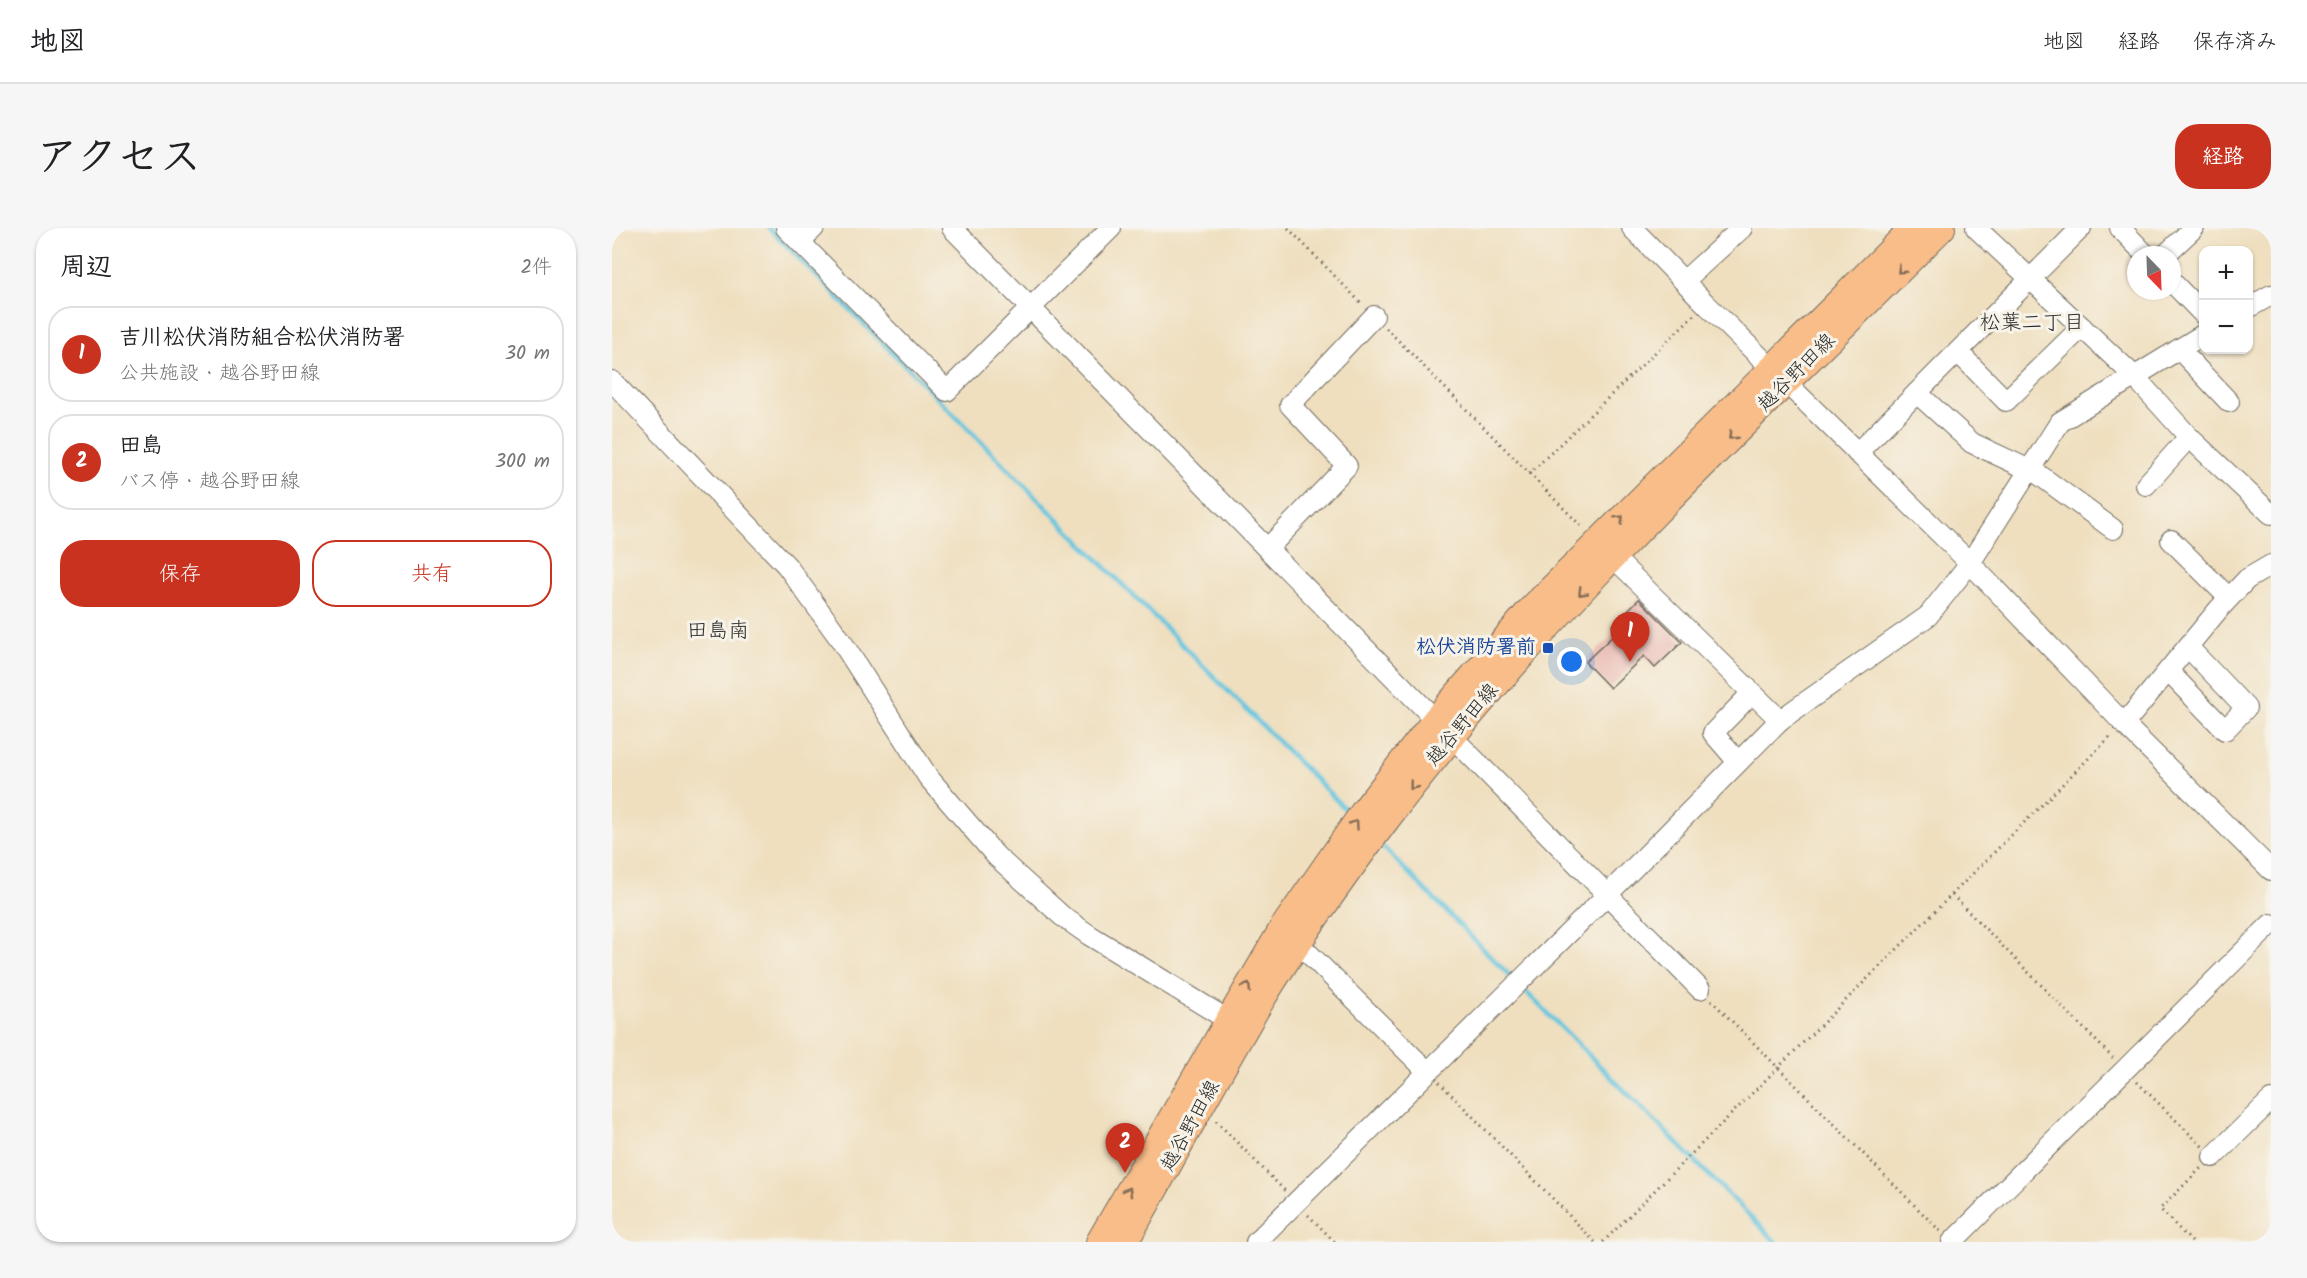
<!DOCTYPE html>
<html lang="ja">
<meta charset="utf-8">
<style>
:root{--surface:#fff;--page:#f6f6f6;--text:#202124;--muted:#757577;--line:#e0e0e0;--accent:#c8321e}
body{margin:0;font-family:Kalam,"Klee One",sans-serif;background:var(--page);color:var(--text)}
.controls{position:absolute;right:18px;top:18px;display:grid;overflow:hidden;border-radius:12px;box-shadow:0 2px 4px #0004}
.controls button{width:54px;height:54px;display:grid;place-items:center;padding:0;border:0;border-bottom:2px solid var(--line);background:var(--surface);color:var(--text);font:30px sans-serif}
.compass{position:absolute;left:1515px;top:18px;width:54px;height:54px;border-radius:50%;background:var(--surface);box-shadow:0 2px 4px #0004;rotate:157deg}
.you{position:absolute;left:960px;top:434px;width:21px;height:21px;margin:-15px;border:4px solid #fff;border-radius:50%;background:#1a73e8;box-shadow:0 0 0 9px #1a73e833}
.badge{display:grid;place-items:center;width:39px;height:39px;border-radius:50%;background:var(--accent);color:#fff;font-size:20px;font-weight:700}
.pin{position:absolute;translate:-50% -50px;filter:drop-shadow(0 2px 3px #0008)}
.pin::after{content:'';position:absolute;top:32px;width:21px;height:18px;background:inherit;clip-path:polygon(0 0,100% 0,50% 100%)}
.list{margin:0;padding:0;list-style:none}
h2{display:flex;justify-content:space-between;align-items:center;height:78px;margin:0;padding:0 24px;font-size:26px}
h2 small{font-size:20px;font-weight:400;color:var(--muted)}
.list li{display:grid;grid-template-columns:39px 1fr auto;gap:18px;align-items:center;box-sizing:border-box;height:96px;margin:0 12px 12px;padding:0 12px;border:2px solid var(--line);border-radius:24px}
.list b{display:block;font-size:22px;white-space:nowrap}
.list p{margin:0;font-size:20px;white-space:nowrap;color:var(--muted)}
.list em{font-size:20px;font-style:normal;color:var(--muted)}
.actions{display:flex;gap:12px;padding:18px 24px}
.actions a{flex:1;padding:14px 0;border:2px solid var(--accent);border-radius:24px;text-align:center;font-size:21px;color:var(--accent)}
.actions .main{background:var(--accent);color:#fff}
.map{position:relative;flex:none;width:1659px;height:1014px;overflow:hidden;border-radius:24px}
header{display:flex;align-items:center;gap:36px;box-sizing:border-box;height:84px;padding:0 30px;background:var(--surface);border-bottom:2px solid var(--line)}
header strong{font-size:28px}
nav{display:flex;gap:33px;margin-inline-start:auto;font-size:21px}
.intro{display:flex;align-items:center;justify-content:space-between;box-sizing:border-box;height:144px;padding:0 36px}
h1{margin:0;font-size:42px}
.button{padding:15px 27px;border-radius:24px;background:var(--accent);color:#fff;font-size:21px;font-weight:700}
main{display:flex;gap:36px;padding:0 36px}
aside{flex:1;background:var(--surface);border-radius:24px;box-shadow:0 2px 4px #0004}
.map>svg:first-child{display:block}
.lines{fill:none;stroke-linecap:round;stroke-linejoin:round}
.stream{stroke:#61c5df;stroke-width:4.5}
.building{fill:#e6aba5}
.minor-casing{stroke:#706a5f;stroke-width:22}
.major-casing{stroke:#706a5f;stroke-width:28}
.path{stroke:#706a5f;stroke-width:3;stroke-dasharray:1.5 4.5;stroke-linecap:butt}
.minor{stroke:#fff;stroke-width:20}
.major{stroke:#f8bd89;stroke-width:26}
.oneway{stroke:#876d55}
.transit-dot{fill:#1a4fb4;stroke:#f7f3e8;stroke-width:2}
.labels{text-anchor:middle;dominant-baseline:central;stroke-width:6;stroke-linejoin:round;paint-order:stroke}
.street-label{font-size:20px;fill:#2b2b2b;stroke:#f7f3e8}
.transit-label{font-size:20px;font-weight:bold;fill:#164399;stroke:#f7f3e8;text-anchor:end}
.neighbourhood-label{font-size:21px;fill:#2b2b2b;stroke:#f7f3e8}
</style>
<header>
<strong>地図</strong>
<nav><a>地図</a><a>経路</a><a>保存済み</a></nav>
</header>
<div class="intro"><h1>アクセス</h1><a class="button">経路</a></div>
<main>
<aside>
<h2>周辺<small>2件</small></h2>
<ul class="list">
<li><span class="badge">1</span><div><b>吉川松伏消防組合松伏消防署</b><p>公共施設 · 越谷野田線</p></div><em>30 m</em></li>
<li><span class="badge">2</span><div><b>田島</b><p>バス停 · 越谷野田線</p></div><em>300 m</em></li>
</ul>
<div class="actions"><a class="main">保存</a><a>共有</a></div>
</aside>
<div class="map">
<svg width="1659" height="1014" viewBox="0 0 1659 1014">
<rect width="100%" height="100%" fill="#f7f3e8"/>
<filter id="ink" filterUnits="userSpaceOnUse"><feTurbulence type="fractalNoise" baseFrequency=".0167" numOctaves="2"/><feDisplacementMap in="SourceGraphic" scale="12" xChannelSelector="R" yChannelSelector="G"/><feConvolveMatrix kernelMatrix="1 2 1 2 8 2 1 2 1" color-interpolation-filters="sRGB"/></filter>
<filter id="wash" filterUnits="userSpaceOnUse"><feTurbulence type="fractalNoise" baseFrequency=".008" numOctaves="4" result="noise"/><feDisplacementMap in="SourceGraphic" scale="24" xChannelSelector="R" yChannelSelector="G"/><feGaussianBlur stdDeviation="1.35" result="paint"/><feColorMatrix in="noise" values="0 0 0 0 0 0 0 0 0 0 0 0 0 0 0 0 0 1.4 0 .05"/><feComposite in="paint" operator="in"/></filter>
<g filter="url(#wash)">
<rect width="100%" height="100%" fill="#efdfbf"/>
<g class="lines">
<g class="stream">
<polyline points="157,0 739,587"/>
<polyline points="766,614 901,751"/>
<polyline points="909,759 1164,1014"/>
</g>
</g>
<g id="blocks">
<polygon class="building" points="1027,371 1070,414 1043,440 1032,428 998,460 973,434 1006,403 1000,398"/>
</g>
</g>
<g filter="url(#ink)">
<use href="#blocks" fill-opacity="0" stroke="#706a5f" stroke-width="1.5"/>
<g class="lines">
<defs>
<g id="minor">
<polyline points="174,0 335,163 499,0"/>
<polyline points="340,0 1088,761"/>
<polyline points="1020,0 1094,76 1358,335 1512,496 1659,642"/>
<polyline points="1364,0 1522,148 1577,209 1659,286"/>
<polyline points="1508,0 1534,27"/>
<polyline points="188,14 202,0"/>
<polyline points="1553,27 1582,0"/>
<polyline points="1072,53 1130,0"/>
<polyline points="1560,54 1592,87"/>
<polyline points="1636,80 1659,67"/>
<polyline points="1567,121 1617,174"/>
<polyline points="1346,124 1394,173 1470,99"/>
<polyline points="0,153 175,338 228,411 316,549 384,628 450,688 477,707 616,792"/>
<polyline points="1305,165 1360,215 1426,246 1501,301"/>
<polyline points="1245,225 1469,0"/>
<polyline points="1534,257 1577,209"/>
<polyline points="1559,312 1617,370"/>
<polyline points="656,320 735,238 678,177 762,88"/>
<polyline points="1002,330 1168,492"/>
<polyline points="1556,443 1613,502 1634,480 1576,419"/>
<polyline points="1512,496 1606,382 1635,351 1659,337"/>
<polyline points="1126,534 1101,505 1140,465"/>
<polyline points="686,715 815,843"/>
<polyline points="1601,929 1659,872"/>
<polyline points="644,1014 995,667 1168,492 1316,388 1358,335 1448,194 1592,106"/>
<polyline points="1340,1014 1659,696"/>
</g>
<g id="major">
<polyline points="487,1014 670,701 754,580 823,492 919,381 1301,0"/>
<path d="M513 1014C559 934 602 852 649 773 686 712 729 652 772 595 936 377 1139 192 1330 0"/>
</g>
</defs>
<use href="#minor" class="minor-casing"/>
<use href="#major" class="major-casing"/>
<g class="path">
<polyline points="676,0 750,76"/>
<polyline points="774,100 971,300"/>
<polyline points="917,246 1082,87"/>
<polyline points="1340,667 1501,830"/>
<polyline points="1099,772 1329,1004"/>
<polyline points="827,854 983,1014"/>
<polyline points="1525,854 1591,919"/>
<polyline points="604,893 673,963"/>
<polyline points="696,987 723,1014"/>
<polyline points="991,1014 1500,507"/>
<polyline points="1580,1014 1548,981 1589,940"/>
</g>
<use href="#minor" class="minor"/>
<use href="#major" class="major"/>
</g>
<defs><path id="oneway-chevron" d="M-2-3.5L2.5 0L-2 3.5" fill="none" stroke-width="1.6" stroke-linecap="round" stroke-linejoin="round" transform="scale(1.5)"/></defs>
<g class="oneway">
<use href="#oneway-chevron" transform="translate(1289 42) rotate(135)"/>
<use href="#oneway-chevron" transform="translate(1120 208) rotate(136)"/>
<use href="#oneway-chevron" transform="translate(1008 291) rotate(-45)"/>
<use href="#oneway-chevron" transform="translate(970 364) rotate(134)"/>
<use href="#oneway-chevron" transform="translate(801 558) rotate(128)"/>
<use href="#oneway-chevron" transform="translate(743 596) rotate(-55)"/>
<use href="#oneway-chevron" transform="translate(635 759) rotate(-59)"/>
<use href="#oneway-chevron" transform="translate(516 963) rotate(-60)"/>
</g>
</g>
<rect class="transit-dot" x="930" y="414" width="12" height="12" rx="3"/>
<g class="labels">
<g class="street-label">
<text transform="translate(1185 145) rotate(-45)">越谷野田線</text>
<text transform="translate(851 497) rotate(-50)">越谷野田線</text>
<text transform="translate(579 898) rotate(-61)">越谷野田線</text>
</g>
<g class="transit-label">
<text x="924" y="420">松伏消防署前</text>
</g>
<g class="neighbourhood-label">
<text x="1420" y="95">松葉二丁目</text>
<text x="106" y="403">田島南</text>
</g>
</g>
</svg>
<div class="controls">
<button>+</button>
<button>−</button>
</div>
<svg class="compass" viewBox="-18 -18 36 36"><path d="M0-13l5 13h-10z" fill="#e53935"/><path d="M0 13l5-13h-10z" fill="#757577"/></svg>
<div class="you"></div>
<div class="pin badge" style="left:1018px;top:434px">1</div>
<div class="pin badge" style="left:513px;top:945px">2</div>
</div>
</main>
